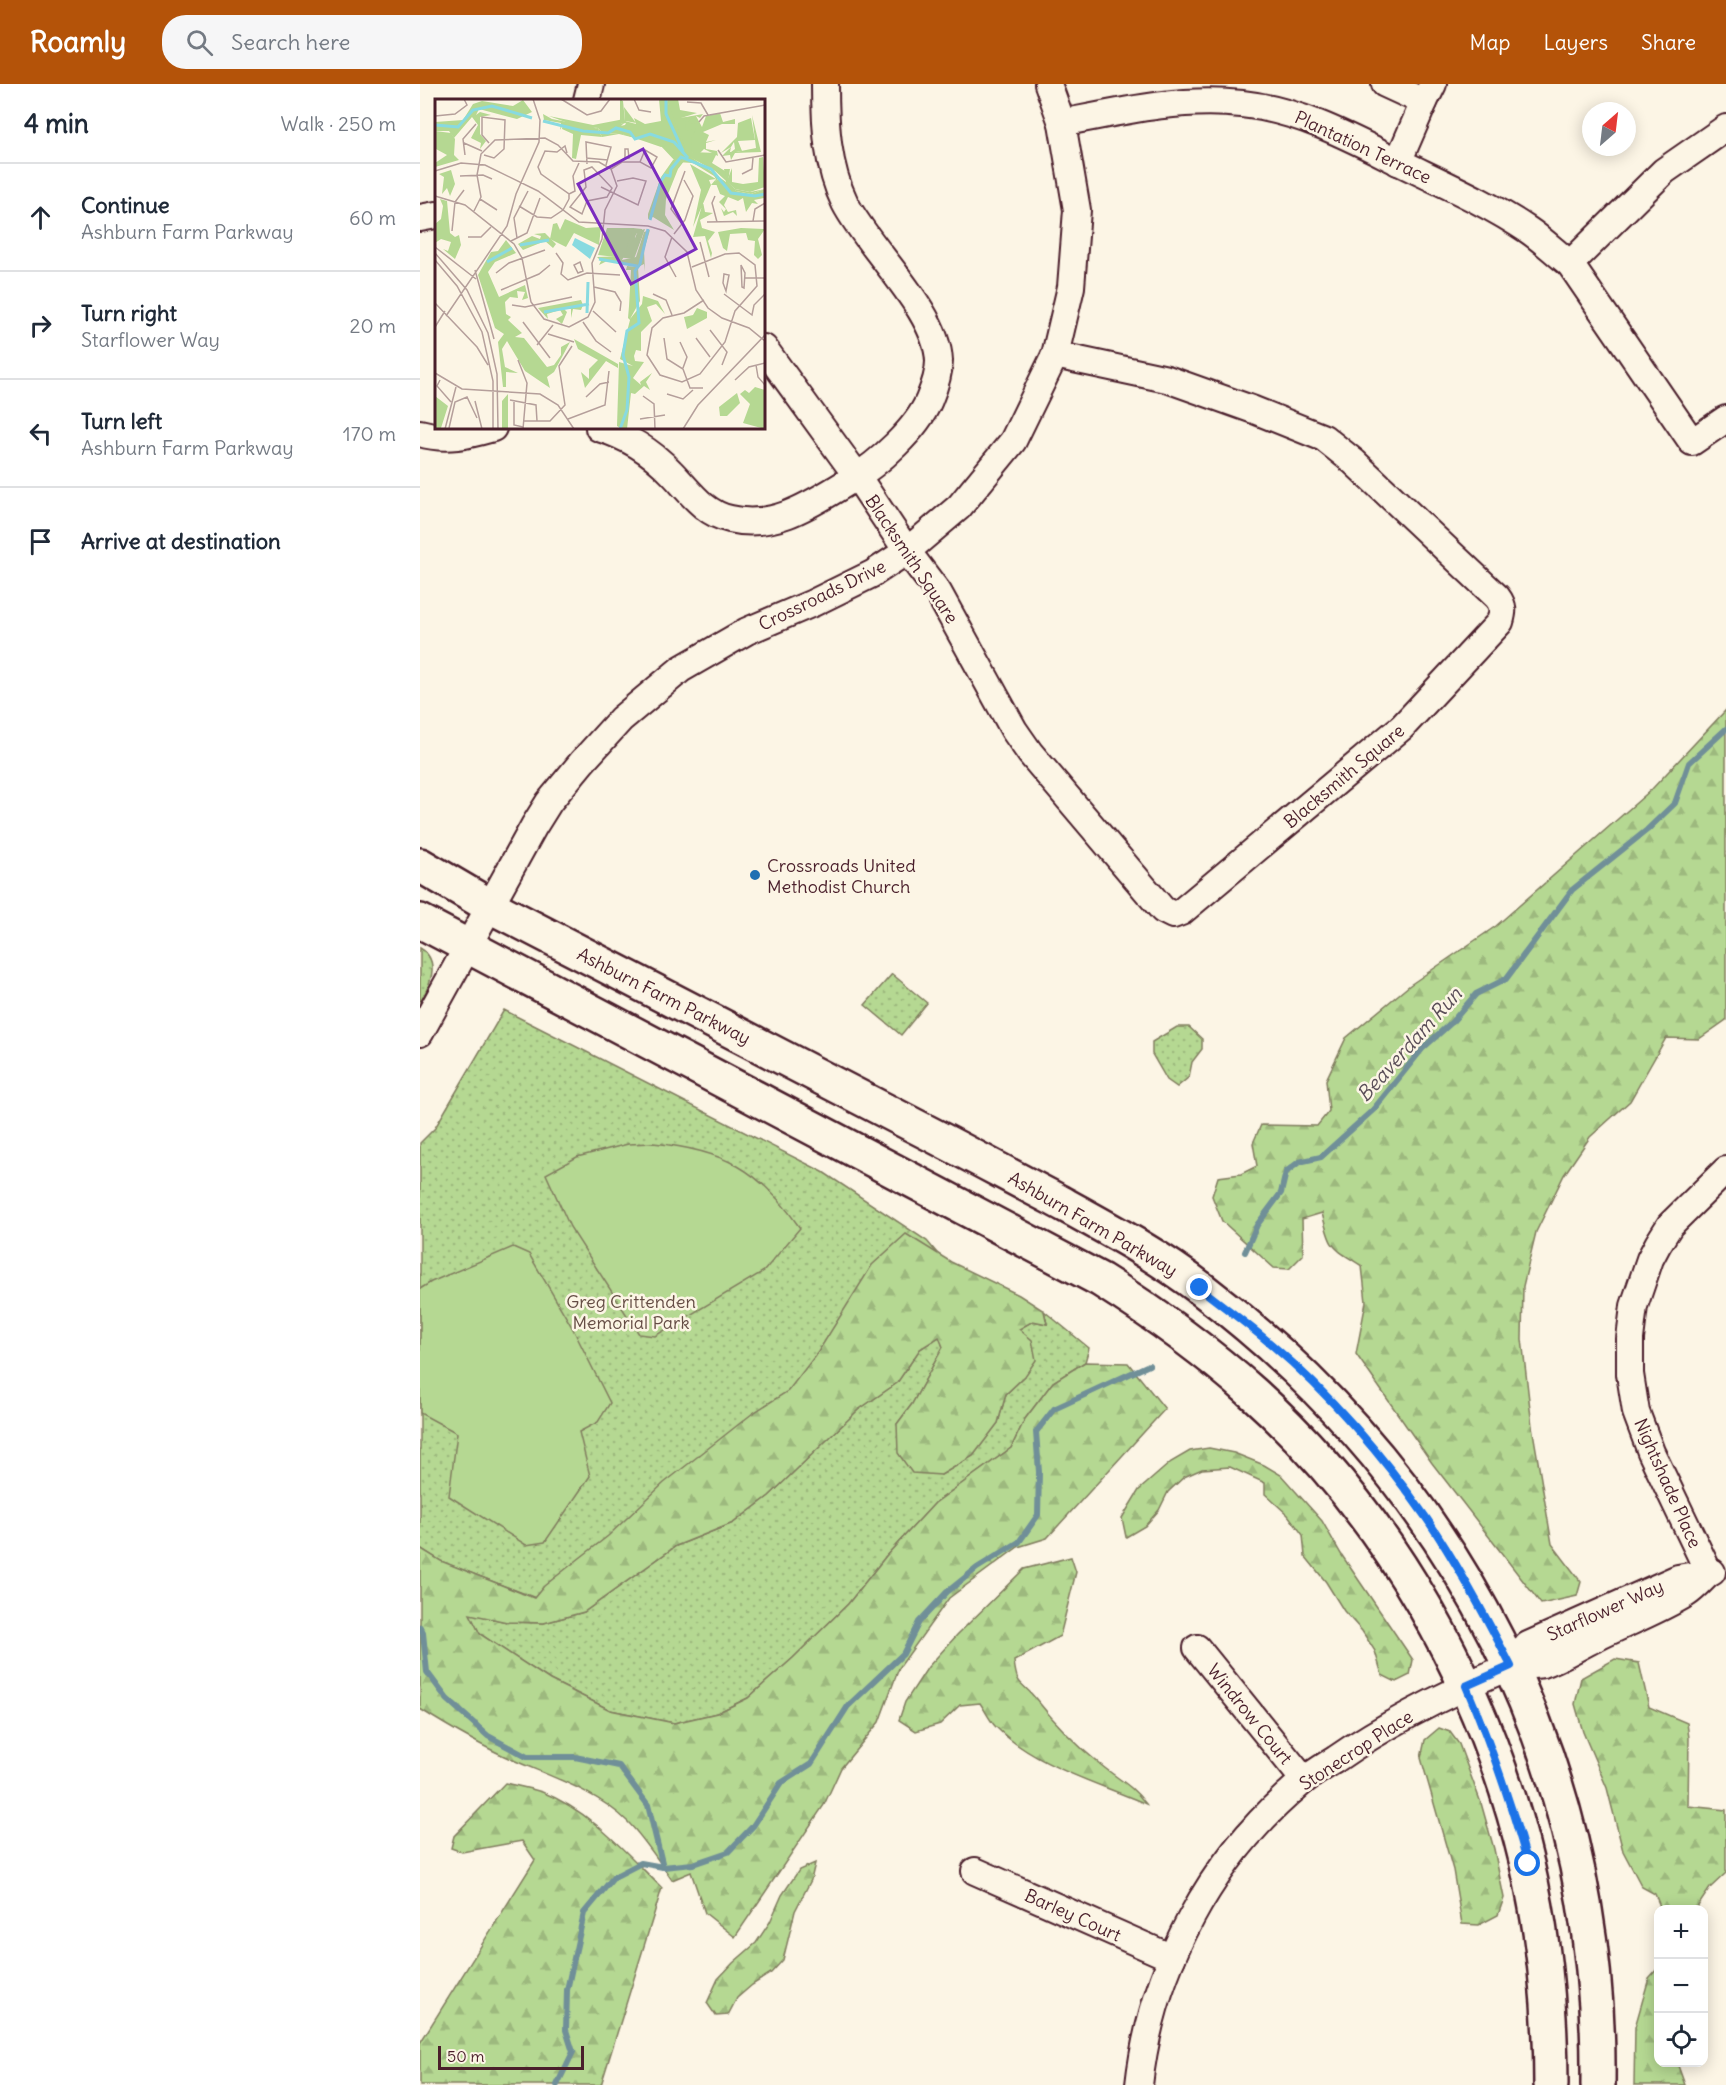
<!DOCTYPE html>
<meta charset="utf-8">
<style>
:root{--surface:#fff;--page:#f6f6f7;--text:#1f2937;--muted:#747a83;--line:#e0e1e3;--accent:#b45309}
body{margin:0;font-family:Delius,sans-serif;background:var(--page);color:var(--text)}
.controls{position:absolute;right:18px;bottom:18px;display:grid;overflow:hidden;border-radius:12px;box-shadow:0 3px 15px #0003}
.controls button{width:54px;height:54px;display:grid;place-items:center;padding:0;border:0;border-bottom:2px solid var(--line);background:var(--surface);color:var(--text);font:30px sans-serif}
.compass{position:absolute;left:1162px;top:18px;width:54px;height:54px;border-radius:50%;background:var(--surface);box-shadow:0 3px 15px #0003;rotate:28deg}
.scale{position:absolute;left:18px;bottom:15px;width:146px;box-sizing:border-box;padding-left:6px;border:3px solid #4a1f2b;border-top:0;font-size:16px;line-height:21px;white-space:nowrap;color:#4a1f2b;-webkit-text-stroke:4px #fcf5e5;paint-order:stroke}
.stop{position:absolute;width:18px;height:18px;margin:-14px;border:4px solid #1a73e8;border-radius:50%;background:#fff}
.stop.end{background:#1a73e8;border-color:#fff;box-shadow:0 2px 6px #0008}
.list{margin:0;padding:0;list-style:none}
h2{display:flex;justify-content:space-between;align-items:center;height:78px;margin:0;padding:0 24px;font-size:26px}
h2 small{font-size:20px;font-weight:400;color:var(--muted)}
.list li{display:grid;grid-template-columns:39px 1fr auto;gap:18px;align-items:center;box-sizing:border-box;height:108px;padding:0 24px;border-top:2px solid var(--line)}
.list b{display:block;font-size:22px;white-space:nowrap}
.list p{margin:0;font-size:20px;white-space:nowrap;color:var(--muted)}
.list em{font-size:20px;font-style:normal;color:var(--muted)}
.icon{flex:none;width:33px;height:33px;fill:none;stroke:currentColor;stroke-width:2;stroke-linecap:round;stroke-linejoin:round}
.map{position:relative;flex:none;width:1306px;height:2001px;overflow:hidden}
header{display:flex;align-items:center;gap:36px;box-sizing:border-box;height:84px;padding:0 30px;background:var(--accent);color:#fff}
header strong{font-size:28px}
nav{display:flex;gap:33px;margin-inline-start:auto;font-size:21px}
.search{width:420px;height:54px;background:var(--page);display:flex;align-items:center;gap:15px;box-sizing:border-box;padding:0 21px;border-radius:24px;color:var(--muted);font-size:22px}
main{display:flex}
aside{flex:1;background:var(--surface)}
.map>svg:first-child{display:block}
.grass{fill:url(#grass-dots);stroke:#807c5e;stroke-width:1.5}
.forest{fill:url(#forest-firs);stroke:#807c5e;stroke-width:1.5}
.garden{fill:#b5d892;stroke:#807c5e;stroke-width:1.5}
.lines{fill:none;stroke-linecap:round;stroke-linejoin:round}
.stream{stroke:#6f8f98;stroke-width:6}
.minor-casing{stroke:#4a1f2b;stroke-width:30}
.major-casing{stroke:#4a1f2b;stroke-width:38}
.minor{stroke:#fcf5e5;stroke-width:26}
.major{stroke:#fcf5e5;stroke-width:33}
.route{stroke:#1a73e8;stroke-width:8}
.poi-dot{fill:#1f6fb2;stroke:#fcf5e5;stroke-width:2}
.labels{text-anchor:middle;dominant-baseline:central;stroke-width:5;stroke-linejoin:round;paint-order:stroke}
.street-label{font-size:18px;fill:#4a1f2b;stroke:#fcf5e5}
.poi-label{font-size:18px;fill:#4a1f2b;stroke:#fcf5e5;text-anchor:start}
.park-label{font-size:18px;fill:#654d45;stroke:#fcf5e5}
.water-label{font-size:20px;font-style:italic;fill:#5a4e58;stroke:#fcf5e5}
.inset-river{fill:none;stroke:#88dae0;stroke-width:3}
.inset-road{fill:none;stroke:#b59f9b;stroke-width:1.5}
.view{fill:#7b2cbf;fill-opacity:0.15;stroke:#7b2cbf;stroke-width:3}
.inset-edge{fill:none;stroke:#4a1f2b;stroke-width:3}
</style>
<header>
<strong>Roamly</strong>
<div class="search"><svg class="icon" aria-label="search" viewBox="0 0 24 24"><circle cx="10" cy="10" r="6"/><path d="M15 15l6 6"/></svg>Search here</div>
<nav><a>Map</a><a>Layers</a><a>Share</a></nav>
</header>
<main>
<aside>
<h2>4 min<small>Walk · 250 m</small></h2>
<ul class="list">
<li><svg class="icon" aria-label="ahead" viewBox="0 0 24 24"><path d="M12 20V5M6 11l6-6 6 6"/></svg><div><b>Continue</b><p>Ashburn Farm Parkway</p></div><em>60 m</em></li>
<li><svg class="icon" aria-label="right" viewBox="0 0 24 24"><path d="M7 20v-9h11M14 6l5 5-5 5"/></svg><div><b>Turn right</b><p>Starflower Way</p></div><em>20 m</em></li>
<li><svg class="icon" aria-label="left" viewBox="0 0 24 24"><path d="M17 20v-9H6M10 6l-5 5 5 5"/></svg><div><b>Turn left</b><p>Ashburn Farm Parkway</p></div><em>170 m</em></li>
<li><svg class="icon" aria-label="arrive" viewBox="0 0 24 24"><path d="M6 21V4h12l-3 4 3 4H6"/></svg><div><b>Arrive at destination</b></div></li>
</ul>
</aside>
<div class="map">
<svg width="1306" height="2001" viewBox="0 0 1306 2001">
<defs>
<pattern id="grass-dots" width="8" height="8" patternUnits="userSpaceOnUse" patternTransform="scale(1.5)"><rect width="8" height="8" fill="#b5d892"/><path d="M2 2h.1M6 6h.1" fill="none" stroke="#9db97e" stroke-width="1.8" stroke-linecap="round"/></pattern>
<pattern id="forest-firs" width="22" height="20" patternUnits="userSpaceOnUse" patternTransform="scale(1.5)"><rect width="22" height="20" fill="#b5d892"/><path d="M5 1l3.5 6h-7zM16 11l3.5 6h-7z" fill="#9db97e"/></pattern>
</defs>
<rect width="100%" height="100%" fill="#fcf5e5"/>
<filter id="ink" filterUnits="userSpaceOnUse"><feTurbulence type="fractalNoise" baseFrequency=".0167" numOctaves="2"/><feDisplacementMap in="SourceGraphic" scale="12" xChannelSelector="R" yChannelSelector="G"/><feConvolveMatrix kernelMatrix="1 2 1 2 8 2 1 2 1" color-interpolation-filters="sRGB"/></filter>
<g filter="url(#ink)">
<g class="grass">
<path d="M0 864C22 877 9 903 0 919Z"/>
<polygon points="472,890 507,919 481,951 445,921"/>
<polygon points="84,926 403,1088 507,1157 541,1198 139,1523 20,1477 0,1464 0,1059 15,1044"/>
<polygon points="757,943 769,943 782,955 782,965 772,978 769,993 757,1003 747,996 732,970 732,958"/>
<polygon points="624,1227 669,1264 665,1278 633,1298 605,1335 591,1364 515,1419 466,1472 428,1520 373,1574 328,1614 297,1629 254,1639 190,1626 130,1596 60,1550 49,1529 87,1538 124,1539 164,1528 256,1462 313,1439 349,1412 438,1326 477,1299 500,1265 520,1252 523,1263 492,1320 477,1340 521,1391 553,1372 578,1339 586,1310 605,1292 599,1245 613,1237 627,1240"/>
</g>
<g class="forest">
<path d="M1306 626V936L1279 955 1246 954 1210 1017 1170 1053 1144 1091 1116 1148 1103 1202 1102 1255 1112 1342 1132 1460 1161 1498 1157 1512 1121 1520 1012 1379 936 1270 946 1218 942 1182C911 1162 911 1166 902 1129L882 1135 883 1171 869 1185 854 1184 802 1137 792 1112 798 1093 821 1090 837 1082 833 1059 841 1041 897 1042 909 1027 906 996 926 954 990 901 1076 842 1232 705Z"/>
<path d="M486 1150 531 1178 599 1211 624 1227 627 1240 613 1237 599 1245 612 1256 616 1276 605 1292 586 1310 578 1339 553 1372 521 1391 492 1389 478 1369 477 1340 492 1320 523 1263 519 1253 500 1265 477 1299 438 1326 349 1412 313 1439 256 1462 164 1528 124 1539 87 1538 50 1530 60 1550 130 1596 190 1626 254 1639 297 1629 328 1614 373 1574 428 1520 466 1472 515 1419 591 1364 605 1335 633 1298 665 1278 708 1279 745 1325 627 1454 598 1463 529 1514 479 1584 459 1638 421 1684 404 1721 315 1853 285 1829 271 1788 252 1796C238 1776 224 1754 207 1737 176 1707 132 1693 93 1676 61 1662 30 1644 0 1625V1464L21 1477 114 1514 124 1502 188 1452 244 1399 333 1329 368 1307 398 1268 452 1181Z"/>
<polygon points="789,1364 814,1369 844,1381 861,1391 902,1437 921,1470 993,1576 990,1591 976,1598 962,1591 955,1567 942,1547 924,1527 906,1498 885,1472 883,1451 868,1431 845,1410 845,1399 810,1383 782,1385 764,1393 748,1408 739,1426 725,1442 706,1453 702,1434 719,1406 751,1378 770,1367"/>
<path d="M651 1473 656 1488 640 1552 594 1577C597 1604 601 1596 616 1615 635 1639 656 1661 681 1681 698 1695 713 1702 726 1720 676 1698 614 1682 575 1642 569 1635 565 1626 560 1619L540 1621 520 1640 496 1647 479 1636 485 1618 508 1583 537 1551 604 1485Z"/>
<polygon points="1195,1575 1219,1579 1229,1623 1267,1639 1269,1654 1268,1722 1306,1726 1306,1789 1290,1804 1276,1825 1241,1825 1235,1810 1222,1803 1203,1767 1187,1704 1163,1648 1155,1620 1161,1594"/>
<polygon points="1019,1644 1030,1648 1039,1660 1061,1719 1074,1765 1084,1814 1078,1831 1059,1841 1042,1840 1033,1786 1001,1674 1005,1656"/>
<path d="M85 1699C97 1702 110 1704 122 1708 171 1727 206 1769 242 1804L181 2001H0V1959L115 1776 102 1757 42 1768 31 1764 34 1752Z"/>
<polygon points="395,1779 391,1796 375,1827 363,1876 351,1889 332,1901 317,1914 308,1931 296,1932 287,1919 298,1895 313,1879 336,1859 350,1838 362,1811 379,1786"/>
<polygon points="1238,1884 1238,1978 1257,1979 1265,2001 1214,2001 1215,1943 1229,1894"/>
</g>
<g class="garden">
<path d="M233 1059C303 1066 340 1085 380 1144L344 1187 235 1252 219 1250 150 1143 126 1090 157 1073 208 1060Z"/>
<polygon points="93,1163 109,1170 152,1243 190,1319 178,1338 159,1348 170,1392 125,1458 106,1461 29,1412 37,1349 0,1329 0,1205 11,1198"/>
</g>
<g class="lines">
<g class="stream">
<polyline points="825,1168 837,1141 861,1109 866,1088 879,1078 901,1073 953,1026 1002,965 1032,938 1056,910 1086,895 1152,806 1227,746 1255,719 1269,679 1306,645"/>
<polyline points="0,1543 3,1549 7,1588 27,1615 68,1652 107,1673 155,1673 199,1682 228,1721 243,1783"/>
<polyline points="137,2001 153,1968 146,1946 147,1906 164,1829 194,1793 221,1779 243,1783 273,1780 308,1768 333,1742 361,1699 391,1680 428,1622 483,1570 499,1538 527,1508 557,1484 599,1458 618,1431 619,1388 616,1348 634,1325 729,1281"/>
</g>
<defs>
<g id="minor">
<polyline points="965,0 1004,18 1013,0"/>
<polyline points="167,16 171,0"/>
<path d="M642 39C702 27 761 13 822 20 879 26 929 53 979 78 1022 99 1068 119 1108 146 1123 156 1136 169 1150 180"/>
<polyline points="1306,44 1244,87 1150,180 1272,358 1306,335"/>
<polyline points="978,78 1004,18"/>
<polyline points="0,134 16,131"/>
<path d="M344 264 437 392 487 467 518 508 594 646 610 669 743 826 753 831 761 828 982 643 1080 538C1083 528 1084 522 1077 513L934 378 904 354 834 326 747 295 635 271"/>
<path d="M179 344C206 352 232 368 251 388 269 406 283 429 310 435 356 446 394 418 431 396 458 380 497 345 509 316 514 304 519 291 519 277 517 226 449 166 425 119 407 82 405 41 405 0"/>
<path d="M0 349C26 357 48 351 73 344"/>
<polyline points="0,949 114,742 129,718 162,678 201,635 261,585 327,547 393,519 452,490 487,467 539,423 593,357 635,271 651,203 657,126 642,39 628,0"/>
<polyline points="1289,1489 1231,1368 1216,1328 1210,1290 1210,1255 1214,1222 1230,1175 1238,1160 1250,1141 1306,1086"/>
<polyline points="777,1564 884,1696"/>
<polyline points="1091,1582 1108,1561 1258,1494 1292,1488"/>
<polyline points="555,1787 752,1874"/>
<path d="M719 2001C732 1883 791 1774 882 1698 893 1689 905 1682 916 1675 969 1638 1028 1609 1088 1583 1099 1578 1112 1583 1123 1580 1141 1574 1159 1562 1176 1554 1206 1539 1238 1527 1266 1510 1274 1505 1282 1496 1289 1489"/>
</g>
<g id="major">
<path d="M0 781 70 822C212 895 354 969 495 1042 542 1066 588 1091 634 1115 685 1143 736 1170 783 1206 1037 1399 1182 1680 1178 2001"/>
<path d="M0 837 681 1196C735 1230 785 1266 833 1309 969 1431 1065 1602 1107 1780 1124 1852 1131 1927 1131 2001"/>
</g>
</defs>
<use href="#minor" class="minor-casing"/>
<use href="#major" class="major-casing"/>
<use href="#minor" class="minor"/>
<use href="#major" class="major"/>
</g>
</g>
<g class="lines" filter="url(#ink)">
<path class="route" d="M780 1204C804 1223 829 1241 852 1261 909 1309 964 1373 1007 1435 1039 1482 1065 1531 1091 1582L1046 1602C1071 1661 1091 1719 1108 1780"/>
</g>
<circle class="poi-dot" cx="335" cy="791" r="6"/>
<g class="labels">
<g class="street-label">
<text transform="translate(943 63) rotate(25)">Plantation Terrace</text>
<text transform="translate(492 475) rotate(56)">Blacksmith Square</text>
<text transform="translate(402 511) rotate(-26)">Crossroads Drive</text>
<text transform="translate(924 692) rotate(-40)">Blacksmith Square</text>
<text transform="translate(244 912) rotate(27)">Ashburn Farm Parkway</text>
<text transform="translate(673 1140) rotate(30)">Ashburn Farm Parkway</text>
<text transform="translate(1248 1399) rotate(66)">Nightshade Place</text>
<text transform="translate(1185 1526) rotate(-24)">Starflower Way</text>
<text transform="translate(830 1630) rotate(51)">Windrow Court</text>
<text transform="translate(936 1666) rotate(-33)">Stonecrop Place</text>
<text transform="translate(653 1831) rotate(24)">Barley Court</text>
</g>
<g class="poi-label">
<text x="347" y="781">Crossroads United<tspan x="347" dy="21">Methodist Church</tspan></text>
</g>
<g class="park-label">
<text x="211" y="1217">Greg Crittenden<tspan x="211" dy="21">Memorial Park</tspan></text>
</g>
<g class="water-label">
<text transform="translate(989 960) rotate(-48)">Beaverdam Run</text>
</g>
</g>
<g transform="translate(15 15)">
<rect width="330" height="330" fill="#fcf5e5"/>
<path d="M232 0H243L245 11 262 14 246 19 261 17 267 28 271 17 285 14 288 23 300 20V25H287L268 33 274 36 271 43 281 41 271 44V50L282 52 283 57 269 50 263 56 256 53 255 47 252 55 291 83 289 70H295L293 83 300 90 315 93 330 90 316 95 301 92 292 88 285 79 280 82 284 86H276L281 80 279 77 258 64 241 63 224 45 184 35 167 38 163 30 129 24 125 31 126 24 109 21 108 15 117 20 163 29 169 35 184 34V21L187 20 186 25 190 23 189 8 201 24 191 22 186 27 189 36 190 29 237 21ZM316 19 320 41 303 42 307 52 301 53H296L300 50 299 43 296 48 286 54 302 38 303 24ZM0 32 16 34 20 40 19 56 24 61 0 68V64L12 56 1 50ZM130 120 151 129 166 128 164 146 139 134 131 148 115 140 118 125 122 124 125 131ZM172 129H199L200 139 202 134 206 140V131L210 130 199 160 163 156ZM262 209 272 213V219L252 230 249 218 258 216ZM320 288 330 291V330L308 324 315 305 305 295 310 291 314 294Z" fill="#b5d892"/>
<path d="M185 0 188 2 190 22 201 25 199 19 210 25 226 22 224 0H232L246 42 226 48 185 34V27L190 26 191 24 185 25ZM88 1 97 13 82 20 44 10 41 16 45 13 56 16 45 18V35L51 42 45 50 46 44 36 39 43 26 37 18 19 39 14 32H0V23L28 21 38 5 47 2 78 7ZM268 15 265 19 261 17V24L256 25 253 23 258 18 248 20 251 24 250 32 262 29 257 37 256 53 282 54 277 64 290 72 292 82 297 69V83L308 85 323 83 324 59 328 58 330 88 315 93 300 90 280 72 253 57 243 70 231 100 230 116 239 131 218 118 213 120V115L226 78 238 61 247 56 240 47 247 43 252 55 240 20ZM317 16 326 53 300 54 296 61 295 56 287 57 296 48 295 53H301L321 49ZM114 17 158 26 184 21V34L169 35 163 29 156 28 163 30 167 38 146 36 141 60 137 59 138 35 127 30 128 24H133ZM255 65 281 80 274 81 276 86 258 128 266 91ZM16 71 20 85 15 97 12 89 7 95 9 78 4 75ZM285 79 301 92 316 95 330 90 329 99 319 101 323 105 317 104 311 113 308 99 303 102 293 98 289 106 293 113 301 111 302 117 298 113 289 117 286 109 289 113 291 110 284 103 290 97 285 95 280 82ZM5 100 12 102 15 134 20 138 24 136 26 146 20 160 8 150 13 152 16 143 6 140 0 144V125L6 120 8 107ZM268 103 270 113 278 114 265 121 267 129 280 133 273 142 277 154 276 159 270 137 258 138ZM198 129 207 130V139L203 141 202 134 187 161 201 158 209 133 215 131 209 151 210 173 209 165 203 168 205 202 195 220 207 205 208 197 223 202 230 215 221 205 212 208 217 222 206 233V252L201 251 199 257 200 262 209 263 198 279 206 286 205 283 217 274 211 283 215 291 209 287 200 295 196 294 192 330H187L182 327 184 263 198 267 185 260 195 221 193 219 194 207 196 171H191L192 167 203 168 174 161 164 166 166 162 162 158 189 157ZM306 129 330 130 323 140 327 156 323 160 319 156 320 142 313 141 311 134 295 135 292 152 288 149 283 133ZM110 134 121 145 118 149 110 142 88 151 83 145 97 137 105 140 106 137 99 135ZM71 141 81 154 60 163 53 173 64 198 90 186 93 199 87 201 90 193 82 192 83 199 75 198 70 203 71 215 76 218 73 221 87 234 80 238 89 239 112 268 119 266 126 256V248L135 243 119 273 112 278 115 289 90 272 72 242 67 250 70 268 83 274 71 273V288H68L63 243 69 235 60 229 43 176 56 153 63 152ZM146 201 148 206 146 211 138 210 136 219V210H129L132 213 127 225 121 220 128 216 125 211 112 215 113 220 103 209ZM139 240 183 265V269L171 262 150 289 146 273 154 280V270L163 261 143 250ZM73 295V330H67V302ZM0 297 13 307 6 329H0Z" fill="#b5d892"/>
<path d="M302 294 305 304 292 317H285L284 308Z" fill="#b5d892"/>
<path d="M140 139 160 149 155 160 137 146Z" fill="#88dae0"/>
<path class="inset-river" d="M231 0V15L248 52M108 22 148 32 173 34 181 29 195 33 200 40 215 35 239 43 253 59M0 26 23 28 38 11 57 7 97 19M215 121 226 82 230 76 235 77 236 70 246 58 276 70 296 94 320 97 330 95M85 146 114 141M164 160 202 167M52 163 77 149M109 213 154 205M152 214 153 183M185 330 192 311 194 278 188 256 192 232 204 224 200 172 205 165 213 130"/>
<path class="inset-road" d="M126 0 152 16 166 12 175 0M199 0 204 11 216 13M252 3 266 4 273 16M0 17 20 15 32 6 29 0M264 23 269 17 330 6M29 44 47 52M190 50H193L194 59H190ZM210 51 222 58 216 69 205 63ZM283 51 291 63 330 56M132 54 130 47 122 53 110 52 103 68 106 75 134 95V100M30 56 28 40 41 25M49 56 59 59 69 50 70 21 47 18V36L54 44M151 59 173 61M152 65 151 43 176 48 171 66M157 68 177 89 172 98 152 102 147 115 135 108 151 88 149 71ZM176 70 187 63H205M0 72 26 64 50 66 103 92 144 123 213 127 230 132 252 153 261 191 273 209 287 219 314 229 330 242M0 75V101M307 75 317 70 318 59M25 77 48 76 57 80M166 88 203 106 211 82 198 79 182 82M134 95 140 92 138 77 144 64M0 97 30 106 79 145 87 159 96 203 109 220 134 228 153 218 160 203 157 164 167 140 170 111 182 87 176 70 164 63 138 62 123 46 110 39 60 41 46 55 42 76 46 98 39 112M280 97 277 104 282 123M45 100 62 111M84 107 102 118 116 119 128 111 134 100M318 122 320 110 330 104M272 123 330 122M247 125 236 110 250 72M17 132 20 103 29 91M239 135 250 121 258 97 249 81M33 138H46L56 128M237 138 230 158 241 178M82 139 79 119 93 92M76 142 92 134 105 99M265 143 274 178M0 148 41 180M0 154 32 191 53 234 62 275 63 330M121 154 128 164 126 175 133 181 152 174 185 176M0 161 22 187 47 233 58 282V330M145 163 148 172 143 174 139 166ZM306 166 310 174 309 189 307 188ZM257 168 290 155 304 154 320 166 322 187 300 212 290 243 265 275 247 283 225 276 212 256 217 229 228 219 249 214 269 201M40 171 59 240M61 174 74 164 110 151M289 175 294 176 291 192 288 184ZM310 179H330M159 188 180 193 186 203 185 212M66 191 104 175 115 166M218 195 231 201 237 216M289 195 317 216 319 206 330 195M0 204 42 248 53 266M77 206 90 208 137 198M158 212 181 233M11 217 72 127 81 95 104 43 105 21 98 0M88 223 115 259M148 223 161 242 176 253M0 228 10 212M275 231 292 253 287 266M113 235 139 243M229 239 232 260 248 270 255 289H268M261 239 275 258M245 243 252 258 248 269M102 246 118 226M83 261 92 284 88 330M321 266 323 278 330 286M0 274 27 290 105 295 123 306 139 330M5 281 2 287 16 303M300 281 314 268 330 264M232 295 248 300 258 291M208 297 219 305 220 330M151 298 165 285 174 283M75 301 101 306 102 322M79 301V326L88 328M40 302 47 330M133 320 170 306 174 272M205 320 230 316M88 322H115L130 306 124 267 137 247M14 329 20 303 32 298 42 319M10 330 21 288M248 330 263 306 330 236"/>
<path class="view" d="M208 50 261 150 196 185 143 85Z"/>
<rect width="330" height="330" class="inset-edge"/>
</g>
</svg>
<div class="controls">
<button>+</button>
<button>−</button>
<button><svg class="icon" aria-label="locate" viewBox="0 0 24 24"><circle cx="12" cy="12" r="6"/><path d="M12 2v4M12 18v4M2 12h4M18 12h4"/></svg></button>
</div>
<svg class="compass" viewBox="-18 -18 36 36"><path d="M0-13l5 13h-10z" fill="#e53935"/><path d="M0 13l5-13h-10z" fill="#747a83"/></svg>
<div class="scale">50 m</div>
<div class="stop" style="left:1108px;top:1780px"></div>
<div class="stop end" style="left:780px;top:1204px"></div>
</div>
</main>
